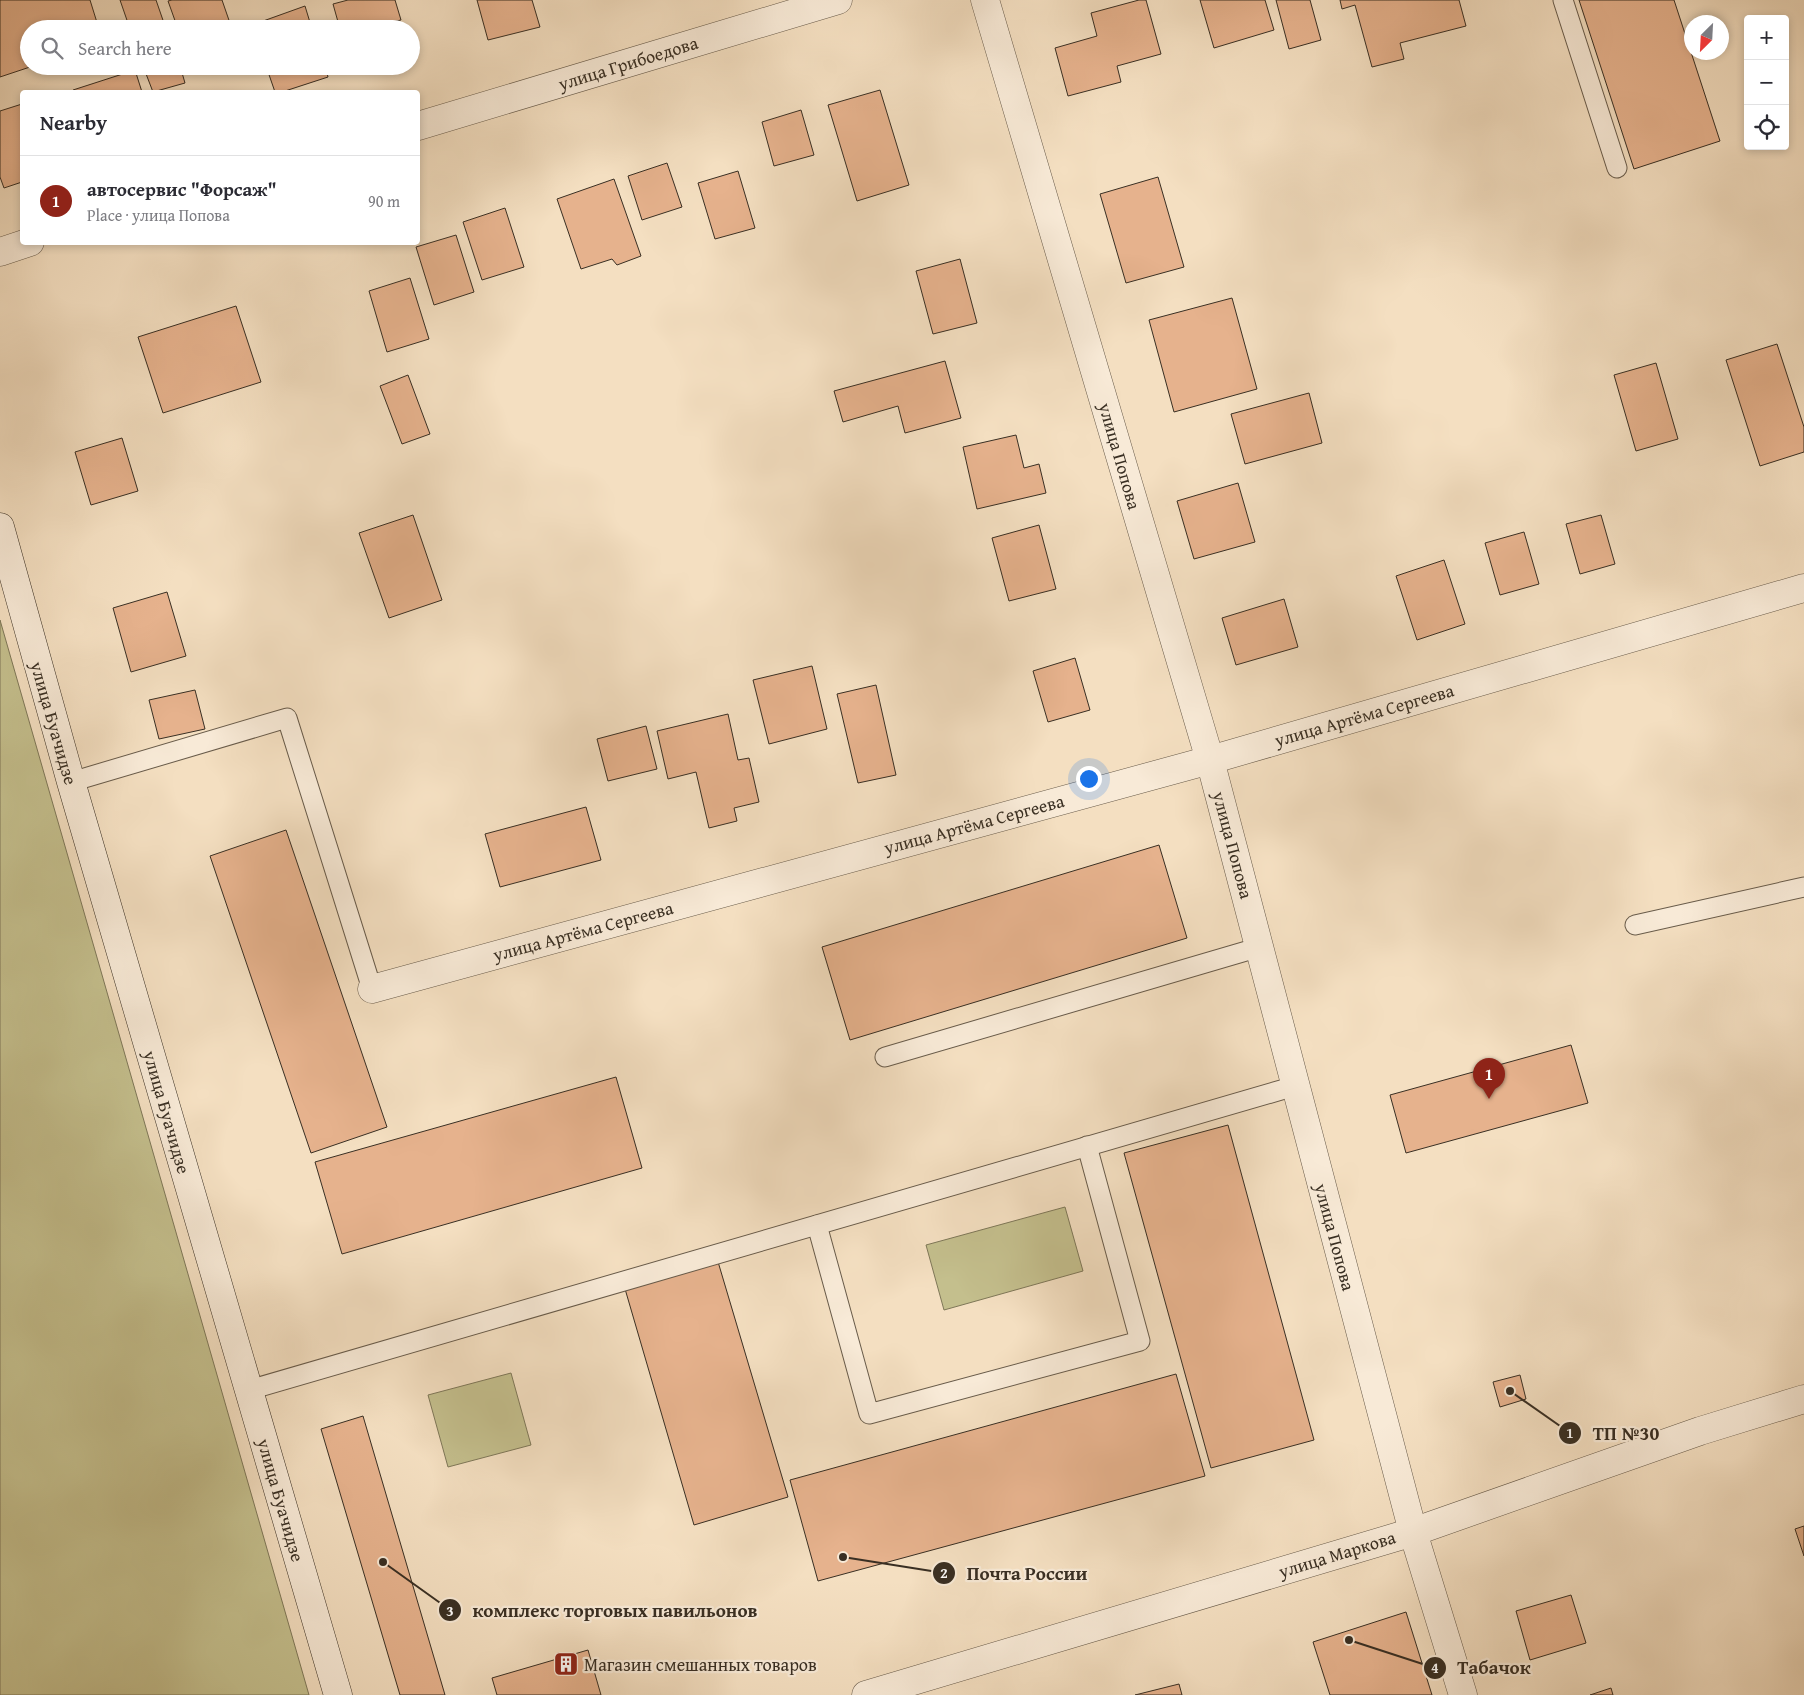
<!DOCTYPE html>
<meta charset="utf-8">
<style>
:root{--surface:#fff;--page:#f2f2f3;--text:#2b2b33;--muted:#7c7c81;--line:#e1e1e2;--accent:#8f2418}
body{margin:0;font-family:"Gentium Book Plus",serif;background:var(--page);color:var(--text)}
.controls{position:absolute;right:15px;top:15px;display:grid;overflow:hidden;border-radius:5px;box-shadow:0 2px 8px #0003}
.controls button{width:45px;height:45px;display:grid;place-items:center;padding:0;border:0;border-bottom:1px solid var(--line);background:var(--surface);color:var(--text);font:25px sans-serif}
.compass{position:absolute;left:1684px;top:15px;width:45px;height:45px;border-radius:50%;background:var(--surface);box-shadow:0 2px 8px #0003;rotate:204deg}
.you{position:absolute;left:1088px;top:778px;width:18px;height:18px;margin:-12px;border:4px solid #fff;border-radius:50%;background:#1a73e8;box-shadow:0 0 0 8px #1a73e833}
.badge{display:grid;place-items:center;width:32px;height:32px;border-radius:50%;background:var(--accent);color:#fff;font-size:16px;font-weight:700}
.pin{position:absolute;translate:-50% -41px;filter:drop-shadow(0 1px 2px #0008)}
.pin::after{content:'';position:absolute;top:26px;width:18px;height:15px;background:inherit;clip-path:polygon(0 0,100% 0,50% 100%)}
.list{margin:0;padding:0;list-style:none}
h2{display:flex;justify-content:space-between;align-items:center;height:65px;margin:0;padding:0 20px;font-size:21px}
h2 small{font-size:16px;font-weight:400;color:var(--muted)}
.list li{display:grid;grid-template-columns:32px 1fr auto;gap:15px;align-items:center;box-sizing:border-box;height:90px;padding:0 20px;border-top:1px solid var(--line)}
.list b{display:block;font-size:19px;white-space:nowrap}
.list p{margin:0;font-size:16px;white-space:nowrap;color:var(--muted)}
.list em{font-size:16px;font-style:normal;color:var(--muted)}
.icon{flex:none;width:28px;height:28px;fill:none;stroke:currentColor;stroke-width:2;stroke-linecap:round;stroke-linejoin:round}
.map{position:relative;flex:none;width:1804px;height:1695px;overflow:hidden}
.search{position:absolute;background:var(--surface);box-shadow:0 2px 8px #0003;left:20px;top:20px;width:400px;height:55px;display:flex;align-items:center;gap:12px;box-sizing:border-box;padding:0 18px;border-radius:28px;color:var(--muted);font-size:19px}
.panel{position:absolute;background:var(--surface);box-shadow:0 2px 8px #0003;left:20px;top:90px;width:400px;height:155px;border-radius:5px}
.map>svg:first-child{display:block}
.green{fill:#c4bf8d;stroke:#7e7758}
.building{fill:#e6b28d;stroke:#392f23}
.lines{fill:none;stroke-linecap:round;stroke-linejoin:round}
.service-casing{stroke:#685b4a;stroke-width:21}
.minor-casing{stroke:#685b4a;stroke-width:29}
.secondary-casing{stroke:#392f23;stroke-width:29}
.service{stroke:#f8ead7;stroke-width:19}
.minor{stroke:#f8ead7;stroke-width:28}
.secondary{stroke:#f8ead7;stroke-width:28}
.labels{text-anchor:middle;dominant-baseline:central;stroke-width:4.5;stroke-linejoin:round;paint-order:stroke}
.street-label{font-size:18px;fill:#392f23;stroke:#f8ead7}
.poi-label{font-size:18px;fill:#392f23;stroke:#f8ead7;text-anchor:start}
.leader{fill:none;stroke:#392f23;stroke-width:2}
.callout-dot{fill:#392f23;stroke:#f8ead7;stroke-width:2}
.mark-label{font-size:15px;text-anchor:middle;font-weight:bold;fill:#fff}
.callout-label{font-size:19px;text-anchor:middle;font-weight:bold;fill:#392f23;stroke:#f8ead7;stroke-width:4.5;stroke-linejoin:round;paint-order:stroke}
</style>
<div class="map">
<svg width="1804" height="1695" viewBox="0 0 1804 1695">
<rect width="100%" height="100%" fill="#f4dfc1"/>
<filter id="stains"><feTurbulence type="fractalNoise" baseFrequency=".004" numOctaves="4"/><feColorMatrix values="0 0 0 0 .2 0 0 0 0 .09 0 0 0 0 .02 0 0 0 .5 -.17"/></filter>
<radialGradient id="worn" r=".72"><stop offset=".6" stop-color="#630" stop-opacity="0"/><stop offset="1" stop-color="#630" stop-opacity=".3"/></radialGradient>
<g class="green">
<polygon points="0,620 309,1695 0,1695"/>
<polygon points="1065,1207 1083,1271 944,1310 926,1245"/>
<polygon points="511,1373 531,1445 448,1467 428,1395"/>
</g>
<g class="building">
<polygon points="0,0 90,0 99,29 29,29 29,66 33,66 0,77"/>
<polygon points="120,0 156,0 166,29 130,29"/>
<polygon points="172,0 222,0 232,29 178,29 168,1"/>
<polygon points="348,0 395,0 401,20 387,23 389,29 340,29 333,4"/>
<polygon points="477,0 532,0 540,27 488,40"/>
<polygon points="1139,0 1146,0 1161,54 1117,66 1121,82 1068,96 1055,48 1097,36 1091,13"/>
<polygon points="1200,0 1265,0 1274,30 1214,48"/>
<polygon points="1276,0 1310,0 1321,40 1289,49"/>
<polygon points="1340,0 1459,0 1466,26 1400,43 1404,59 1372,67 1355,5 1342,9"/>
<polygon points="1579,0 1674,0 1720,141 1634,169"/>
<polygon points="305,6 312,29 253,29 252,25"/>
<polygon points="143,66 180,66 185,83 153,92"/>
<polygon points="191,66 208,66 193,72"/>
<polygon points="266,66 325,66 328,77 282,92 275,92"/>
<polygon points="135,70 142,92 73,92 73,90"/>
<polygon points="880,90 909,185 857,201 828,105"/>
<polygon points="22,104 22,182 4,188 0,177 0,111"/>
<polygon points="801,110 814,155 774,166 762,122"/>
<polygon points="667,163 682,207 642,220 628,176"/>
<polygon points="738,171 755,228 715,239 698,183"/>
<polygon points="1158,177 1184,267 1126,283 1100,194"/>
<polygon points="614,179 641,256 617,265 612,259 581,269 557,199"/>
<polygon points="505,208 524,267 482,280 463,222"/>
<polygon points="456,235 474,292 434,305 416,247"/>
<polygon points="960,259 977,323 933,334 916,271"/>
<polygon points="410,278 429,339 387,352 369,291"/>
<polygon points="1232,298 1257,389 1174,412 1149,320"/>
<polygon points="236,306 261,382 163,413 138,337"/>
<polygon points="1777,344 1804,427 1804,452 1760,466 1726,360"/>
<polygon points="945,361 961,418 905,433 898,406 843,422 834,391"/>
<polygon points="1656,363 1678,439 1636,451 1614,375"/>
<polygon points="408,375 430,434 402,444 380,386"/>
<polygon points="1309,393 1322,443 1245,464 1231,414"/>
<polygon points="1016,435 1024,468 1039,464 1046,493 977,509 963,447"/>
<polygon points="122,438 138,491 91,505 75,452"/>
<polygon points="1238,483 1255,542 1194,559 1177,501"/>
<polygon points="413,515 442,600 389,618 359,533"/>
<polygon points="1601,515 1615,564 1580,574 1566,524"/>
<polygon points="1039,525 1056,589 1009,601 992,538"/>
<polygon points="1524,532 1539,584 1500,595 1485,543"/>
<polygon points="1444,560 1465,624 1417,640 1396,576"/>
<polygon points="167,592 186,656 131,672 113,608"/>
<polygon points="1284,599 1298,647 1236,665 1222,618"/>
<polygon points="1075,658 1090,710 1048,722 1033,671"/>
<polygon points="812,666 827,729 769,744 753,680"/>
<polygon points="876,685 896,775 858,783 837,694"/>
<polygon points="195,690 205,729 159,739 149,700"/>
<polygon points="728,714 738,760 749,758 759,802 734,808 737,821 709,828 696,772 668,779 657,731"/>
<polygon points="646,726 657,769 608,781 597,739"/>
<polygon points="586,807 601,860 500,887 485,834"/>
<polygon points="286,830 387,1127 311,1153 210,856"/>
<polygon points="1159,845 1187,938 850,1040 822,947"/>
<polygon points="1571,1045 1588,1103 1406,1153 1390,1095"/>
<polygon points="616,1077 642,1168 342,1254 315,1162"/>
<polygon points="1228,1125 1314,1440 1211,1468 1124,1153"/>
<polygon points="716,1255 788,1497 694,1525 623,1282"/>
<polygon points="1176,1374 1205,1476 818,1581 790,1480"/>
<polygon points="1520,1375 1526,1399 1500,1407 1493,1382"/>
<polygon points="363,1416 445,1695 400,1695 321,1429"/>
<polygon points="1804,1526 1804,1556 1795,1529"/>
<polygon points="1571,1595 1586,1643 1530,1660 1516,1611"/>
<polygon points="1406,1612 1432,1695 1330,1695 1313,1642"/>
<polygon points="588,1650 601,1695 497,1695 492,1678"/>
<polygon points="1179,1684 1182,1695 1135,1695"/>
<polygon points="1611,1688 1613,1695 1590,1695"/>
</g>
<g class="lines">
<defs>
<g id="service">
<polyline points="1563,0 1617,168"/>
<polyline points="71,782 287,718 372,989"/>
<polyline points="1635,925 1804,887"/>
<polyline points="885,1057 1260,947"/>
<polyline points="817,1225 869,1414 1140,1341 1087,1146"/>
<polyline points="249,1390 1295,1086"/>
</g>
<g id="minor">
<polyline points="985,0 1210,760 1413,1532 1463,1695"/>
<polyline points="418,126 838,0"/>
<polyline points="0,252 30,242"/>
<polyline points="372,989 1210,760 1804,588"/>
<polyline points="866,1695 1413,1532 1700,1431 1804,1399"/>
</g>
<polyline id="secondary" points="0,527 71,782 338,1695"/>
</defs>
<use href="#service" class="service-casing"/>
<use href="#minor" class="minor-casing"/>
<use href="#secondary" class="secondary-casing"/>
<use href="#service" class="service"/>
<use href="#minor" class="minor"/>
<use href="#secondary" class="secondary"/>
</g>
<defs>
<symbol id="building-square" viewBox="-11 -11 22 22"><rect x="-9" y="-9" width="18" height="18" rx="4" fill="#8f2418" stroke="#f8ead7"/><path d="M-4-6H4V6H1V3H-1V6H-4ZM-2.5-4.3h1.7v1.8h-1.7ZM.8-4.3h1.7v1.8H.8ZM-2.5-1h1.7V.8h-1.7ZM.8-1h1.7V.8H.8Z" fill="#fff"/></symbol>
</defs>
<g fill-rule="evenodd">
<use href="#building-square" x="552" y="1650" width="28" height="28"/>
</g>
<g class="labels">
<g class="street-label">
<text transform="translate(628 63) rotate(-17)">улица Грибоедова</text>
<text transform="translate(1120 456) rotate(74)">улица Попова</text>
<text transform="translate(1364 715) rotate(-16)">улица Артёма Сергеева</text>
<text transform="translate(54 723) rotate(74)">улица Буачидзе</text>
<text transform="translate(974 824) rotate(-15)">улица Артёма Сергеева</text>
<text transform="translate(1233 845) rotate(75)">улица Попова</text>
<text transform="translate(583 931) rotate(-15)">улица Артёма Сергеева</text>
<text transform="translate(167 1112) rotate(74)">улица Буачидзе</text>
<text transform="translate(1335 1237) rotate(75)">улица Попова</text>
<text transform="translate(281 1500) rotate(74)">улица Буачидзе</text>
<text transform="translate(1337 1554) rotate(-17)">улица Маркова</text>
</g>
<g class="poi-label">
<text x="584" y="1664">Магазин смешанных товаров</text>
</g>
</g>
<path class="leader" d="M1510 1391L1570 1433M843 1557L944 1573M383 1562L450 1610M1349 1640L1435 1668"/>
<g class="callout-dot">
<circle cx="1510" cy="1391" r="5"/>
<circle cx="843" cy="1557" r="5"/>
<circle cx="383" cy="1562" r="5"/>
<circle cx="1349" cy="1640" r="5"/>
<circle cx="1570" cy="1433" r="12"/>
<circle cx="944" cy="1573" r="12"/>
<circle cx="450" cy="1610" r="12"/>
<circle cx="1435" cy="1668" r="12"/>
</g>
<g class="mark-label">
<text x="1570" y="1438">1</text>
<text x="944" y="1578">2</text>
<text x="450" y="1616">3</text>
<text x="1435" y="1673">4</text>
</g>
<g class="callout-label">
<text x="1626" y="1440">ТП №30</text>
<text x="1027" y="1580">Почта России</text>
<text x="615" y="1617">комплекс торговых павильонов</text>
<text x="1494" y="1674">Табачок</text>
</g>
<rect width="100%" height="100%" filter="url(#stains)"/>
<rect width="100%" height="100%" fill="url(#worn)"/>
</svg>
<div class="controls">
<button>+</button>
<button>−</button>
<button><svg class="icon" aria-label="locate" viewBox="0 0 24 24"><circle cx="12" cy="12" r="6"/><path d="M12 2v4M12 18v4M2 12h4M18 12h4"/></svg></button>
</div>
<svg class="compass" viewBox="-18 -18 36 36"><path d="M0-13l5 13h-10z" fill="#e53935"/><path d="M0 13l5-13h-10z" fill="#7c7c81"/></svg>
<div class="you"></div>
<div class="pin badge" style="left:1489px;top:1099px">1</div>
<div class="search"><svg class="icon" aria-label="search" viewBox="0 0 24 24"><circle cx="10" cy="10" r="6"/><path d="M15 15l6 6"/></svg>Search here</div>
<section class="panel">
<h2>Nearby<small></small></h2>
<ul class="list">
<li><span class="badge">1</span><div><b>автосервис &quot;Форсаж&quot;</b><p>Place · улица Попова</p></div><em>90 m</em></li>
</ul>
</section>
</div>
